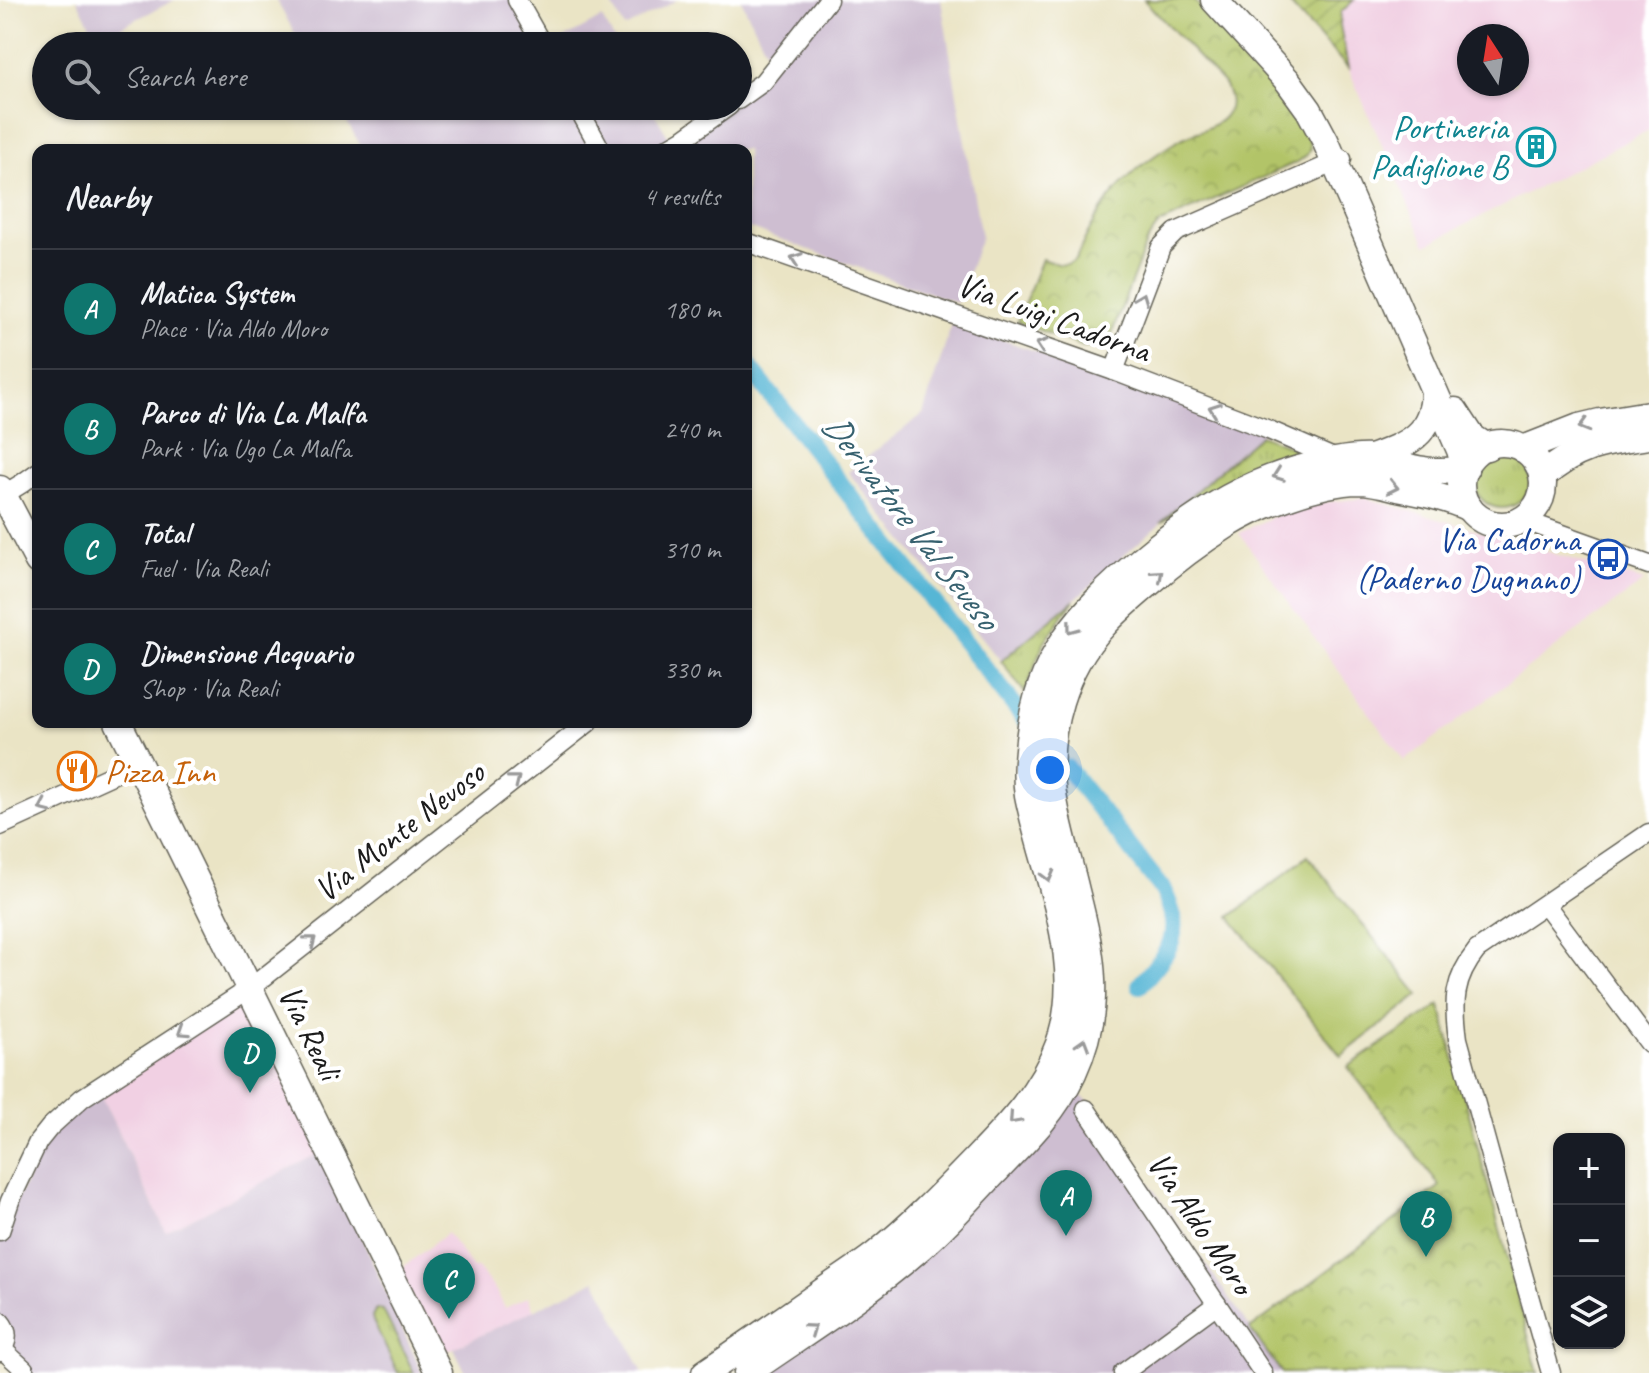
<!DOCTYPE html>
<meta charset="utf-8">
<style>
:root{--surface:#171b24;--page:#242831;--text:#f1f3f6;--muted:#9ea1a6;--line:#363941;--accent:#0f766e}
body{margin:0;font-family:Caveat,sans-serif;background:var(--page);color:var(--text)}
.controls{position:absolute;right:24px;bottom:24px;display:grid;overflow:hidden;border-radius:16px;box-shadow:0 2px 6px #0004}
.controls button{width:72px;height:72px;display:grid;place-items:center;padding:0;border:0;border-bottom:2px solid var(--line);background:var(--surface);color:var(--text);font:40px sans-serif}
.compass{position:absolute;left:1457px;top:24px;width:72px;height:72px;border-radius:50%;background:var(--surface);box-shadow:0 2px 6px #0004;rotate:348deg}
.you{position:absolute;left:1050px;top:770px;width:28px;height:28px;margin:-20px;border:6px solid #fff;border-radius:50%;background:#1a73e8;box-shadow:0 0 0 12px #1a73e833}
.badge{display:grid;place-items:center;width:52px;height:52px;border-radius:50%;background:var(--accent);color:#fff;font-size:26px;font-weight:700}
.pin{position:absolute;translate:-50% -66px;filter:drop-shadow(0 2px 4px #0008)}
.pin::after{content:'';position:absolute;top:42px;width:28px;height:24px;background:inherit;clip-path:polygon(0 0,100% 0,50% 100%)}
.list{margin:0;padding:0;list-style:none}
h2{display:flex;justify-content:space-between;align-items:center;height:104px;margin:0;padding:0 32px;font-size:34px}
h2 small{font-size:26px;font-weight:400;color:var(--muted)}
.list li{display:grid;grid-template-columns:52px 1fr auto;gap:24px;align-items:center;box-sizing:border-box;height:120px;padding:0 32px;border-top:2px solid var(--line)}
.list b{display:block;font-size:30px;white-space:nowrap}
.list p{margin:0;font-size:26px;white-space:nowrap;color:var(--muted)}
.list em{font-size:26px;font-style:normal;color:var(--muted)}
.icon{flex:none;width:44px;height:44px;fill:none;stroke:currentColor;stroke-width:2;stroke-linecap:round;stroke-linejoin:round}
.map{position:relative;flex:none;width:1649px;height:1373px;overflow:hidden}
.search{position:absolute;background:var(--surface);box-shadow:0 2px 6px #0004;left:32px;top:32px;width:720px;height:88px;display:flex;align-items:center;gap:20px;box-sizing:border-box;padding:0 28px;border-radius:44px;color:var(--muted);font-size:30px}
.panel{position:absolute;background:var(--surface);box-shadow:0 2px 6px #0004;left:32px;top:144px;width:720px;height:584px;border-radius:16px}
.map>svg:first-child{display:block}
.built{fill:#f1d0e3;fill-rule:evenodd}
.industrial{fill:#cebed1}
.grass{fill:url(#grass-tufts);stroke:#677042;stroke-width:2}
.park{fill:url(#park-crowns);stroke:#677042;stroke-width:2}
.garden{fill:url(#garden-furrows);stroke:#677042;stroke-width:2}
.pitch{fill:#b2c467;stroke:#677042;stroke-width:2}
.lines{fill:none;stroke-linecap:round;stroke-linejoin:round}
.canal{stroke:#57b6d5;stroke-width:18}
.street-casing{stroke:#646257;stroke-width:21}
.secondary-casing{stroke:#646257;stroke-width:29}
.street{stroke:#fff;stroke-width:18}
.secondary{stroke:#fff;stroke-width:26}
.oneway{stroke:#999}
.labels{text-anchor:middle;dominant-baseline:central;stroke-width:8;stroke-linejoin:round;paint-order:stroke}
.culture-label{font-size:34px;fill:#0d838f;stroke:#fff;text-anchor:end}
.street-label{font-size:34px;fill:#1c1c1c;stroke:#fff}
.transit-label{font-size:34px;fill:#164399;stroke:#fff;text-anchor:end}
.food-label{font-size:34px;fill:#c56008;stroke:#fff;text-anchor:start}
.water-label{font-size:36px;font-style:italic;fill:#37616f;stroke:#fff}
</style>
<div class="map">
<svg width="1649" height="1373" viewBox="0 0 1649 1373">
<defs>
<pattern id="grass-tufts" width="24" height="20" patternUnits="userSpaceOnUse" patternTransform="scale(2)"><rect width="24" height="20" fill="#b2c467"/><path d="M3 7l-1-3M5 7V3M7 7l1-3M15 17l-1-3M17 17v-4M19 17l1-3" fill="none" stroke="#98a859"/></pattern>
<pattern id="park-crowns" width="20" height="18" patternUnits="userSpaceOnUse" patternTransform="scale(2)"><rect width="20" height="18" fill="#b2c467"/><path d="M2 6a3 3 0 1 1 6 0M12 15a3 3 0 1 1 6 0" fill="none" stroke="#98a859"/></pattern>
<pattern id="garden-furrows" width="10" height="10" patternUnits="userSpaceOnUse" patternTransform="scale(2)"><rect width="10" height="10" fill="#b2c467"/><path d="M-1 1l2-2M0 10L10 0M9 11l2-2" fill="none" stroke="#98a859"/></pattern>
</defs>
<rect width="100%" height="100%" fill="#fff"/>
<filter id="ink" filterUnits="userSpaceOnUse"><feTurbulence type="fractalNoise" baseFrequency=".0125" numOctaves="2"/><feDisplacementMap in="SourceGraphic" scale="16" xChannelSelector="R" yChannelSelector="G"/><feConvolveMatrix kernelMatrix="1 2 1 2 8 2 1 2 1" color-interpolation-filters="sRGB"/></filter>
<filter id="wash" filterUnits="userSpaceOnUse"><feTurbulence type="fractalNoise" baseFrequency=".006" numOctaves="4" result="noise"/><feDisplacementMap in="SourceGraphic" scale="32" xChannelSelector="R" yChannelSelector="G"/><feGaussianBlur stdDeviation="1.8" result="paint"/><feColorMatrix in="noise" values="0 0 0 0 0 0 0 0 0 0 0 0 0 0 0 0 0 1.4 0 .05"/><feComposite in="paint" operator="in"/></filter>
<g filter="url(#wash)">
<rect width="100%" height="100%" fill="#eae4c5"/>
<g class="built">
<path d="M1286 0H1649V130L1426 245 1348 68ZM1469 36H1517V84H1469Z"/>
<polygon points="1366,498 1476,530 1644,581 1404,761 1239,533 1297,505"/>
<polygon points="248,997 323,1151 166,1232 99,1092"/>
<polygon points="447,1233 473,1268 478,1268 497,1292 505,1308 528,1297 534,1310 435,1357 393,1275"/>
</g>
<g class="industrial">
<polygon points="77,0 175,0 97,39"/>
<polygon points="276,0 523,0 550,46 302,46"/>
<polygon points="609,0 677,0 625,28"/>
<polygon points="741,0 941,0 981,237 957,303 746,227 746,150 363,150 338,106 650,106 670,140 759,77 772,62"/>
<polygon points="602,18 618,46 550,46"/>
<polygon points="952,323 1267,429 1074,600 1001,661 848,472 923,414"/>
<polygon points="1074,1091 1094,1105 1282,1373 769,1373"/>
<polygon points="99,1092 166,1232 323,1151 422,1373 29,1373 5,1350 0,1317 0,1240 6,1222 51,1131"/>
<polygon points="596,1280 643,1373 466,1373 454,1348"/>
</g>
<g class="grass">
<polygon points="1260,435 1303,452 1304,458 1234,480 1209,492 1161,522"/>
<circle cx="1502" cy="480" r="28"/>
<polygon points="1074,600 1043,644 1025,693 1001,661"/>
<polygon points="376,1309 383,1310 414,1373 398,1373 373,1321 372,1316"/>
</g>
<g class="park">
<path d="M1144 0H1194C1216 24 1310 119 1310 147 1310 154 1304 158 1299 161L1159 224 1147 241 1112 333 1091 346 1084 347 1017 322 1042 259C1054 263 1065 269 1076 259 1099 203 1126 171 1179 140 1193 132 1213 129 1224 117 1233 107 1230 94 1223 83Z"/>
<polygon points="1440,1005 1538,1373 1282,1373 1250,1329 1440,1186 1348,1067"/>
</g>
<polygon class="garden" points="1286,0 1354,0 1341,12 1340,25 1348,68"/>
<polygon class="pitch" points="1308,856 1419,995 1341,1056 1230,917"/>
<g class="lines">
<g class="canal">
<polyline points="746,363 1025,719"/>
<path d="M1067 768 1162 888C1186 934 1170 950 1140 985"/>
</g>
</g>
</g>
<g filter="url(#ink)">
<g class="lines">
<defs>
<g id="street">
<polyline points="517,0 543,46"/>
<polyline points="738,100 763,82 828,0"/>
<polyline points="577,106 601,150"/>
<polyline points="664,150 683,139 729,106"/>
<polyline points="746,242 1114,371 1269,430 1338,460"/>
<polyline points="1114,371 1161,247 1176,232 1342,159"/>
<polyline points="0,497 21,484 38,472"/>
<polyline points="1523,520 1649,565"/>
<polyline points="0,826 138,763"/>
<polyline points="1546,905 1649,1043"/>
<polyline points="1086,1109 1263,1373"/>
<polyline points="0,1231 10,1201 38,1142 50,1127 82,1098 249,989 589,722"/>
<path d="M0 1321C9 1331 9 1342 0 1352"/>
<polyline points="3,1350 24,1369 26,1373"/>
<polyline points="1123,1373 1217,1304"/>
<path d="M1551 1373 1512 1236 1458 1039C1453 1002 1453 980 1477 950L1649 833"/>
</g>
<g id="secondary">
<polyline points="1214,0 1288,81 1309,110 1325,140 1460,450 1465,469"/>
<polyline points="1455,411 1472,437 1487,447"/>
<circle cx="1502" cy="484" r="41"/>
<polyline points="1523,449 1579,427 1600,422 1649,414"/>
<path d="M1371 458C1406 445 1433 435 1434 392"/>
<path d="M1543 476C1579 445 1603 443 1649 436"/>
<polyline points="0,489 38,561"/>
<polyline points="118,722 439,1373"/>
<path d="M705 1373C743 1347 781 1321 819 1294 837 1281 857 1269 875 1255 911 1226 943 1193 975 1160 1009 1125 1042 1091 1059 1044 1088 962 1044 876 1028 795 1025 777 1027 758 1029 740 1038 656 1080 612 1142 559 1199 511 1253 476 1329 462 1342 460 1357 457 1370 458 1388 459 1406 468 1424 470 1438 472 1451 471 1465 469"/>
<path d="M747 1373C803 1334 863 1297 915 1252 944 1228 969 1199 995 1172 1025 1141 1055 1112 1073 1073 1103 1008 1093 957 1076 891 1068 857 1056 821 1052 787 1045 731 1064 667 1103 626 1116 611 1132 598 1147 585 1172 563 1198 543 1227 525 1261 504 1318 482 1359 481 1372 481 1386 485 1398 488 1422 493 1446 497 1469 508"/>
</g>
</defs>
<use href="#street" class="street-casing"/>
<use href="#secondary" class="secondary-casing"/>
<use href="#street" class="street"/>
<use href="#secondary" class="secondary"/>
</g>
<defs><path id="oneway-chevron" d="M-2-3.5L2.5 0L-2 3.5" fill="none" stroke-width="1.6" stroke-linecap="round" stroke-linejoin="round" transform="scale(2)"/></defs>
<g class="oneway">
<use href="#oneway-chevron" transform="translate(796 259) rotate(-161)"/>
<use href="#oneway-chevron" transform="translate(1142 298) rotate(-69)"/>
<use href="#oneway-chevron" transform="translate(1041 345) rotate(-161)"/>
<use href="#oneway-chevron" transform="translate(1214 409) rotate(-160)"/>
<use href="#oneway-chevron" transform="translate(1584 426) rotate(164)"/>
<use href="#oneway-chevron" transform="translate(1278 475) rotate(160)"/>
<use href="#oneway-chevron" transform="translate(1393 487) rotate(12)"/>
<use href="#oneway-chevron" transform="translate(1158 575) rotate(-41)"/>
<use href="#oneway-chevron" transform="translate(1072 628) rotate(127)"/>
<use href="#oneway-chevron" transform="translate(515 780) rotate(-38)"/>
<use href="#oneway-chevron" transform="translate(44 807) rotate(156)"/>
<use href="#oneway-chevron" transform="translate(1048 876) rotate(75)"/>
<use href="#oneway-chevron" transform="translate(311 941) rotate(-38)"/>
<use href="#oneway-chevron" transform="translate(183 1031) rotate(147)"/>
<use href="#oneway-chevron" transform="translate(1083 1044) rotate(-73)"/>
<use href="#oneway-chevron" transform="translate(1014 1119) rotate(132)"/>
<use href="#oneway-chevron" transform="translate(811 1329) rotate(-35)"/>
</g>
</g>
<defs>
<symbol id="building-ring" viewBox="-11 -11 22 22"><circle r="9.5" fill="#fff" stroke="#0f9aa8" stroke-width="1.5"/><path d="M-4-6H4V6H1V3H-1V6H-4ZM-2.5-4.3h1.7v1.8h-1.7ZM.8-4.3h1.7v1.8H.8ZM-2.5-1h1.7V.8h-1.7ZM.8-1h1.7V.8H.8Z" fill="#0f9aa8"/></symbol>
<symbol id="bus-ring" viewBox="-11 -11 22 22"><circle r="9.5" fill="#fff" stroke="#1a4fb4" stroke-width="1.5"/><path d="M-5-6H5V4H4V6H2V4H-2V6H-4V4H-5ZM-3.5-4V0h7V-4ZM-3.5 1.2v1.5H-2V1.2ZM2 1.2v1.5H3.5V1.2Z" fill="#1a4fb4"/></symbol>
<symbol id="restaurant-ring" viewBox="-11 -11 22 22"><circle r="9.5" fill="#fff" stroke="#e8710a" stroke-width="1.5"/><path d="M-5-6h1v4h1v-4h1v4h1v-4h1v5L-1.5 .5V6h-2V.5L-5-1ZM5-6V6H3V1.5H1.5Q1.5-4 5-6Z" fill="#e8710a"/></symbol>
</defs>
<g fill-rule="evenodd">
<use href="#building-ring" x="1514" y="125" width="44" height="44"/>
<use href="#bus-ring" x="1586" y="537" width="44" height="44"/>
<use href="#restaurant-ring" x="55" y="749" width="44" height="44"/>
</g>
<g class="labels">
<g class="culture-label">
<text x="1508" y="127">Portineria<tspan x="1508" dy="39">Padiglione B</tspan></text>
</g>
<g class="street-label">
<text transform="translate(1054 317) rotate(20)">Via Luigi Cadorna</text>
<text transform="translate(399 831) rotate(-38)">Via Monte Nevoso</text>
<text transform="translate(310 1032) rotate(64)">Via Reali</text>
<text transform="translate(1201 1223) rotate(56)">Via Aldo Moro</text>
</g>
<g class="transit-label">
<text x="1580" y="539">Via Cadorna<tspan x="1580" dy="39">(Paderno Dugnano)</tspan></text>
</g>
<g class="food-label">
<text x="105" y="771">Pizza Inn</text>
</g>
<g class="water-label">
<text transform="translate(911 521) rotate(52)">Derivatore Val Seveso</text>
</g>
</g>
</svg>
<div class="controls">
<button>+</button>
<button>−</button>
<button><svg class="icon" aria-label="layers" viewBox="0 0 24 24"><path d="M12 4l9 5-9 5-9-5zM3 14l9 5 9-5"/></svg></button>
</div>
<svg class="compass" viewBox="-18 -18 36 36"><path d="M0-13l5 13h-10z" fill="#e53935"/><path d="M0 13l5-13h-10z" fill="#9ea1a6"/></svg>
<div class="you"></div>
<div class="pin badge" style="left:1066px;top:1236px">A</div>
<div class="pin badge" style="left:1426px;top:1257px">B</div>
<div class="pin badge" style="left:449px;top:1319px">C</div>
<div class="pin badge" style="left:250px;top:1093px">D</div>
<div class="search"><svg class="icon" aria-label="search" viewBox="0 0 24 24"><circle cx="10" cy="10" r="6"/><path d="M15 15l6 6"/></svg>Search here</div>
<section class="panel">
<h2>Nearby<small>4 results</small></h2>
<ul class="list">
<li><span class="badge">A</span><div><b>Matica System</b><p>Place · Via Aldo Moro</p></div><em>180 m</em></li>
<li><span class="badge">B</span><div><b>Parco di Via La Malfa</b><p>Park · Via Ugo La Malfa</p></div><em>240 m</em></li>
<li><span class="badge">C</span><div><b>Total</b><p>Fuel · Via Reali</p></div><em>310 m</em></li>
<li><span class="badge">D</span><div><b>Dimensione Acquario</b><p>Shop · Via Reali</p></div><em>330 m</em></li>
</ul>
</section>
</div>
